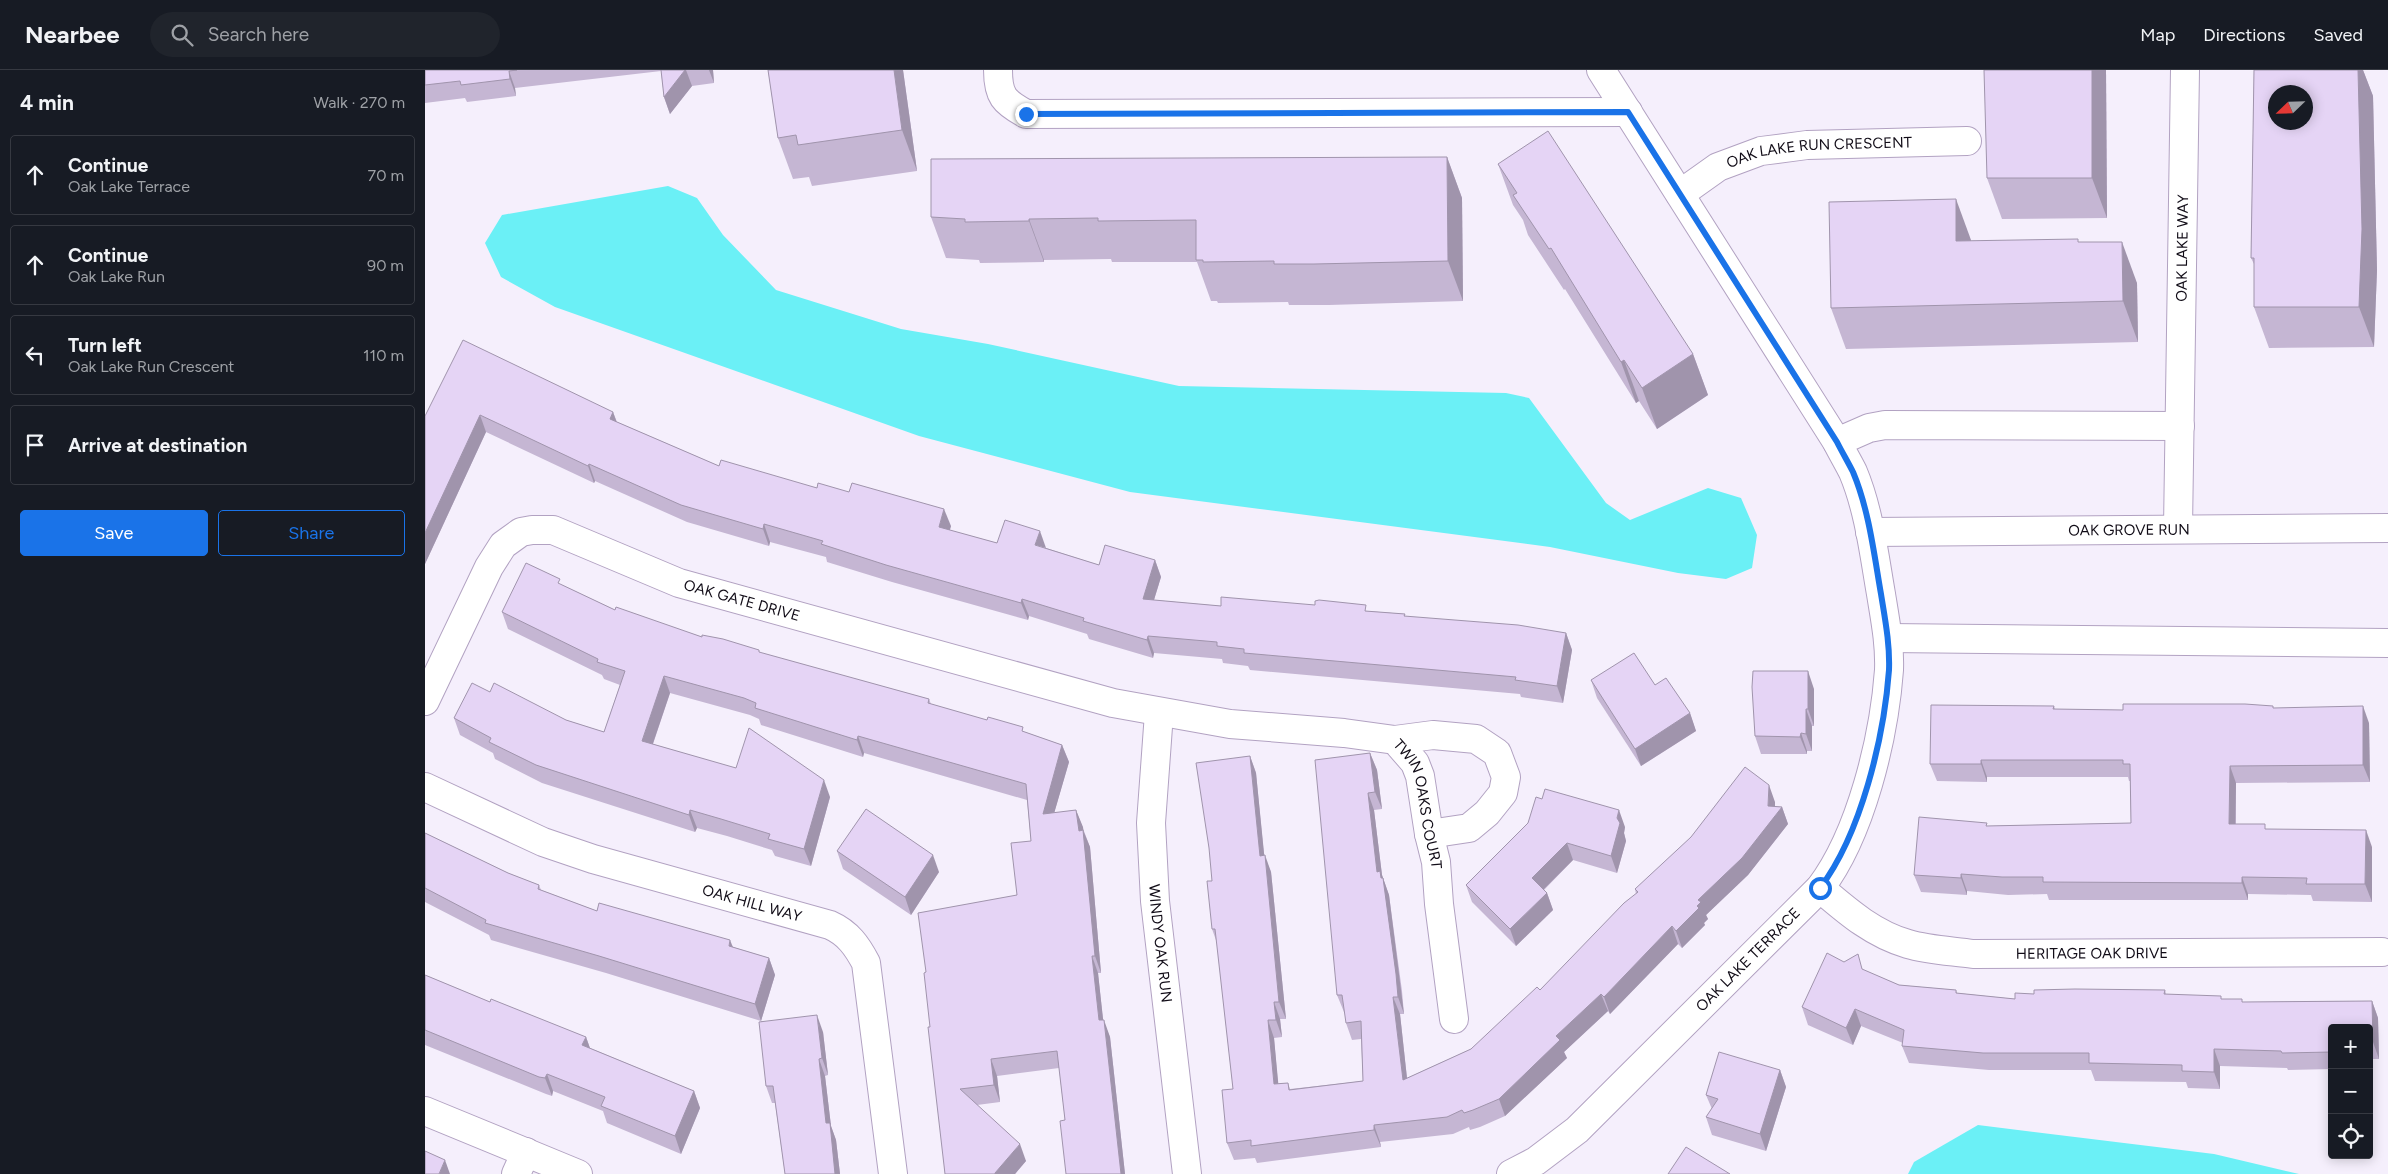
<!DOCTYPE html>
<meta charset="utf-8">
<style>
:root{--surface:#171b24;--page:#20242c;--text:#f1f3f6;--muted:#9ea1a6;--line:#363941;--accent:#1a73e8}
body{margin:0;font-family:Figtree,sans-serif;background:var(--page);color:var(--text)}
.controls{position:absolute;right:15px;bottom:15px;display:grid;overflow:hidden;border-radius:5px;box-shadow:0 2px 12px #0003}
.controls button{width:45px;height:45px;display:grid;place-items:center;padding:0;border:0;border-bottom:1px solid var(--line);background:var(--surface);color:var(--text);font:25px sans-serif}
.compass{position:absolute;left:1843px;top:15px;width:45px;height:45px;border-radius:50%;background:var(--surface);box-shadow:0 2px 12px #0003;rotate:247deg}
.stop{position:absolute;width:15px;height:15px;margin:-11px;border:4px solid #1a73e8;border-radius:50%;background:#fff}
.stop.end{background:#1a73e8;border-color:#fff;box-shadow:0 1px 5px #0008}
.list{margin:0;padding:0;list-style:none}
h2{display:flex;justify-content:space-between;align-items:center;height:65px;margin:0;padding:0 20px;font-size:21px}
h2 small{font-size:16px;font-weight:400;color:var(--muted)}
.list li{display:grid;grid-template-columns:32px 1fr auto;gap:15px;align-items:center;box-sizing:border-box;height:80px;margin:0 10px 10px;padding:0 10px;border:1px solid var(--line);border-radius:5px}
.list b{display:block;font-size:19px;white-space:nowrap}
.list p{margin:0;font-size:16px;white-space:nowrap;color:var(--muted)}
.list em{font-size:16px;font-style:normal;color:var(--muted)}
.actions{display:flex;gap:10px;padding:15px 20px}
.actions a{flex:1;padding:11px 0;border:1px solid var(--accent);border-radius:5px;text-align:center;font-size:18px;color:var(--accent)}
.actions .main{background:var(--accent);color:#fff}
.icon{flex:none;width:28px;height:28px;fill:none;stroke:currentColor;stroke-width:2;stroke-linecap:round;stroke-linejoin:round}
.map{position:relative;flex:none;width:1963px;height:1104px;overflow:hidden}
header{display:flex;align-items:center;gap:30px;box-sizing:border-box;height:70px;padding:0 25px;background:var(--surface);border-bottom:1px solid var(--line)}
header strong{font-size:24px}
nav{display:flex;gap:28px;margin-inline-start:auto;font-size:18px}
.search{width:350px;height:45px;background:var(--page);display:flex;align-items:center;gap:12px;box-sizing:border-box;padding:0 18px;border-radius:28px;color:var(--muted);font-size:19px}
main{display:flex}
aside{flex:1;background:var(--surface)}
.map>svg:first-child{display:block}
.water{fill:#6bf0f6}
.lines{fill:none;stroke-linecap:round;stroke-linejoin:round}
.minor-casing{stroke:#b2a2c2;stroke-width:30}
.minor{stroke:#fff;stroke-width:28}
.wall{fill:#c5b6d3}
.shaded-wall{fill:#a094ac}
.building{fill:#e5d4f5;stroke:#a094ac;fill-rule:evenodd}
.route{stroke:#1a73e8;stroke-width:6}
.labels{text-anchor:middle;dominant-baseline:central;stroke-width:4;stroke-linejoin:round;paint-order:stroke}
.street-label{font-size:15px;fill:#110c17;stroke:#fff}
</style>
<header>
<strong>Nearbee</strong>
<div class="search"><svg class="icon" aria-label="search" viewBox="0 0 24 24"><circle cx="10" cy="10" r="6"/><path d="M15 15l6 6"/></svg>Search here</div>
<nav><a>Map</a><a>Directions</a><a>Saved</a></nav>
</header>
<main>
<aside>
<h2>4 min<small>Walk · 270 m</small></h2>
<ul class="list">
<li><svg class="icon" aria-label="ahead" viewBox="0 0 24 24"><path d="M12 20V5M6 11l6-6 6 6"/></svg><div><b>Continue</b><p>Oak Lake Terrace</p></div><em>70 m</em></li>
<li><svg class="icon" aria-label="ahead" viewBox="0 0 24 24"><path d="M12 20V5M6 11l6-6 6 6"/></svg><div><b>Continue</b><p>Oak Lake Run</p></div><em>90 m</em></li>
<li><svg class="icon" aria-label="left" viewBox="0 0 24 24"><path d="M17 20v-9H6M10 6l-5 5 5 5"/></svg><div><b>Turn left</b><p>Oak Lake Run Crescent</p></div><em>110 m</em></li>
<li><svg class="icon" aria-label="arrive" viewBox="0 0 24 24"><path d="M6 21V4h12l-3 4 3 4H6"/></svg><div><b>Arrive at destination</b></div></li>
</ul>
<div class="actions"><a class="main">Save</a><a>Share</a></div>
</aside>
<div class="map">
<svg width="1963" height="1104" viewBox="0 0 1963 1104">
<rect width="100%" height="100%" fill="#f5effc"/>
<g class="water">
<polygon points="243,116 272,128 298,165 351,220 476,259 563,274 754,316 1081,323 1104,328 1181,433 1205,450 1283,418 1316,428 1332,465 1327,498 1301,509 1253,503 1125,477 705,422 494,366 130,237 76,207 60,173 77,145"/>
<polygon points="1553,1055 1789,1084 1874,1104 1483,1104 1489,1092"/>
</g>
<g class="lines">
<defs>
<g id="minor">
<path d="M573 0C573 26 579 32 601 44L1203 42"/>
<path id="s1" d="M1255 124 1293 97 1336 81 1382 75 1542 71"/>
<polyline points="1412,372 1444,358 1460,355 1755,356"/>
<path id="s2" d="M1753 458 1760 0"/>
<path id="s3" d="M1445 462 1963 458"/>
<polyline points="1463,568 1963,573"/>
<path id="s4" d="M0 631 64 497 78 475 96 462 107 460H128L254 513 688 633 805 654 919 663 970 670 990 693 995 706 1004 764 1011 792 1014 834 1029 949"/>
<path id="s5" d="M734 643 726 753 730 831 762 1104"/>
<polyline points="970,670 1008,665 1051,669 1072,683 1081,707 1078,723 1062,743 1044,758 1004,764"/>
<path id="s6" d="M0 717 118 772 168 789 405 855C423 863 432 876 441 893L468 1104"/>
<path id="s7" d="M1395 818C1422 841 1448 864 1483 874 1503 880 1527 881 1548 884L1957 882"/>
<polyline points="0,1041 153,1104"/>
<polyline points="91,1104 101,1082"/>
<path id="s8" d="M1086 1104 1111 1091 1152 1060 1395 818C1436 764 1459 668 1464 600 1465 574 1460 549 1456 524 1449 484 1444 440 1428 402 1423 392 1417 382 1412 372L1176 0"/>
</g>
</defs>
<use href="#minor" class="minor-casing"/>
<use href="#minor" class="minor"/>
</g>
<g class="wall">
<polygon points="0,0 291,0 288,0 289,13 267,16 245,44 239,27 236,1 90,18 91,26 42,32 40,28 0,33"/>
<polygon points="343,0 478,0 492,101 387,116 384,107 368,109 353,68"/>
<polygon points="1570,0 1681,0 1682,148 1577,149 1562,108"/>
<polygon points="1829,0 1938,0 1948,26 1952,200 1949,277 1844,278 1829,237 1829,194 1826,188"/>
<polygon points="1022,87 1037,128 1038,231 904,235 864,235 863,232 793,233 792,231 786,231 772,192 687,192 686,189 619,190 619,192 555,193 554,190 521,188 506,147"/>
<polygon points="1073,94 1268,284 1283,325 1232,359 1214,331 1211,333 1140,219 1139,220 1103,165 1098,150 1088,135"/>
<polygon points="1546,171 1654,172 1712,213 1713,272 1421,279 1406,238"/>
<polygon points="188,342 192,352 294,396 392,418 526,456 524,460 572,473 621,478 674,495 730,490 736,507 729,530 796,536 943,541 980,544 980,547 1141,563 1147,580 1138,633 1096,627 1095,624 825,600 823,596 798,593 797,589 729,583 728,588 664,569 662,564 604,546 603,550 467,512 402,492 401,487 345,472 344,476 262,452 170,411 169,413 61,362 0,494 0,346"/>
<polygon points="137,515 190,540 277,567 504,629 506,634 600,662 637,675 644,692 629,743 651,740 665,777 676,903 673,903 678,950 685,967 700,1104 641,1104 640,1050 634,998 572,1006 575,1032 552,1035 601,1091 590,1104 520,1104 505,957 501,902 592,825 606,771 602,730 439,683 438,687 336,655 334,649 325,645 245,623 228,674 405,727 386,796 350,786 347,780 302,766 272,758 270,762 117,713 70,689 68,683 35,665 29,648 65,622 141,650 179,662 195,615 179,609 177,605 83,559 77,542"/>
<polygon points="1166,610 1230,615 1265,643 1271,661 1216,696 1172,628"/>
<polygon points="1389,619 1389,656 1387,656 1387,681 1382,681 1382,684 1336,684 1330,666"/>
<polygon points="1629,636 1630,639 1698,640 1849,638 1944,653 1945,712 1811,713 1811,754 1947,777 1947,832 1888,831 1886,825 1823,824 1823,830 1624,830 1622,824 1583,825 1542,821 1542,825 1496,822 1489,805 1563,756 1706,753 1705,711 1704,711 1703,707 1562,707 1562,712 1512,711 1505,694"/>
<polygon points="945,683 952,700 957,739 949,740 957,805 964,825 977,921 979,944 975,944 982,1008 1046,979 1115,920 1211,824 1210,819 1350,732 1350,736 1357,737 1363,754 1323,805 1281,845 1283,849 1279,853 1280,855 1257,878 1253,874 1185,944 1183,941 1139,982 1142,988 1080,1046 1055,1057 1045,1060 1044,1057 1028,1064 955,1072 956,1077 832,1093 830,1088 809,1090 802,1073 808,1019 792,873 787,859 787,811 825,686 831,703 839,785 846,802 861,949 855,949 857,967 849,968 853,1014 863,1013 865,1019 938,1011 936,969 927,970 921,953 920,942 919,942 912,925"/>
<polygon points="1103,753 1200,757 1199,763 1201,771 1192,803 1148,790 1119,820 1122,823 1128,840 1091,876 1047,832 1041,815"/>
<polygon points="0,763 83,803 114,815 116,820 172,841 308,877 344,888 350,905 336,951 398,962 403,1005 400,1006 406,1056 411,1070 415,1104 360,1104 350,1033 347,1033 341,1016 336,951 181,903 66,870 64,865 0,832"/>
<polygon points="412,781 514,802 486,845 418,799"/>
<polygon points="1419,892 1474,915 1531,920 1532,923 1590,929 1609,924 1740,920 1741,924 1796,929 1818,932 1947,931 1953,948 1954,989 1944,989 1944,958 1907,958 1907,999 1863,1000 1862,998 1795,996 1795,1019 1763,1018 1761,1012 1670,1011 1666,1000 1564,1000 1484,993 1477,976 1478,973 1436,956 1428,975 1383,955 1377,937"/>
<polygon points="0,905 65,932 161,967 165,978 269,1021 275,1038 256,1084 182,1053 178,1041 128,1021 127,1026 121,1024 0,975"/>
<polygon points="1355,1000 1361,1017 1341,1081 1287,1065 1281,1047 1287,1039 1281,1025"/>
</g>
<g class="shaded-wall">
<polygon points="260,0 261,0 267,16 245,44 239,27"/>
<polygon points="284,0 288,0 289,13"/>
<polygon points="469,0 478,0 492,101 477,60"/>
<polygon points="1667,0 1681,0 1682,148 1667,108"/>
<polygon points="1933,0 1938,0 1948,26 1952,200 1949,277 1934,237"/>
<polygon points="84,1 90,18 91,26 85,9"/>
<polygon points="1022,87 1037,128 1038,231 1023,191"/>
<polygon points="1531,129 1546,170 1546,212 1531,171"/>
<polygon points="604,149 619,190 619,192 604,151"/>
<polygon points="1697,172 1712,213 1713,272 1698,231"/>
<polygon points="1268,284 1283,325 1232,359 1217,318"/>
<polygon points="1199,290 1214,331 1211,333 1196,292"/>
<polygon points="188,342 194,359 185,349"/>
<polygon points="55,345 61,362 0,494 0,463"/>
<polygon points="164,394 170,411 169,413 163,396"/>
<polygon points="519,439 526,456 521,475 514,457"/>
<polygon points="339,454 345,472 344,476 338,459"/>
<polygon points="615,461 621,478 610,475"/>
<polygon points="730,490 736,507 724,546 718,529"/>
<polygon points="597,529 604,546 603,550 596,533"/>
<polygon points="1141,563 1147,580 1138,633 1132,616"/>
<polygon points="723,566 729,583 728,588 722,570"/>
<polygon points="1383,601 1389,619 1389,656 1383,639"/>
<polygon points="239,606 245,623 223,688 217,671"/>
<polygon points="1938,636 1944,653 1945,712 1938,695"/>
<polygon points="1381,639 1387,656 1387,681 1381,664"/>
<polygon points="1265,643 1271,661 1216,696 1210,679"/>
<polygon points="1376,663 1382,681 1382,684 1375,667"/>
<polygon points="433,666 439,683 438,687 432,670"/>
<polygon points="637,675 644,692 624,761 618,744"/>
<polygon points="945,683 952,700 957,739 950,722"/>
<polygon points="825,686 831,703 841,803 835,786"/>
<polygon points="1556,690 1562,707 1562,712 1556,694"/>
<polygon points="1805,696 1811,713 1810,772 1804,754"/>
<polygon points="399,710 405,727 386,796 379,779"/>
<polygon points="1344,715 1350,732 1350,746 1357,737 1363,754 1323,805 1281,845 1283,849 1279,853 1280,855 1257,878 1251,861 1272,836 1273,830 1343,736"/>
<polygon points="943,723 949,740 957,805 964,825 979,944 973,927 952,802"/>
<polygon points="265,740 272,758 270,762 264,745"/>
<polygon points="651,740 658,757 660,774 658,760 665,777 676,903 670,886"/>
<polygon points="1194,740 1200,757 1199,763 1201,771 1192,803 1186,786 1192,748"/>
<polygon points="1941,760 1947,777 1947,832 1940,814"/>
<polygon points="1142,773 1148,790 1113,825 1107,808"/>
<polygon points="508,785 514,802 486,845 480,827"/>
<polygon points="840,785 846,802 861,949 854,932"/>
<polygon points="1536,804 1542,821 1542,825 1536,808"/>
<polygon points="1817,807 1823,824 1823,830 1817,813"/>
<polygon points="1122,823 1128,840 1091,876 1085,859"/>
<polygon points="1247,856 1253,874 1185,944 1179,927"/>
<polygon points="305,870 312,887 304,876"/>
<polygon points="667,886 673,903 680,967 674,950"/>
<polygon points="344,888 350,905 336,951 330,934"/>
<polygon points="1176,924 1183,941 1139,982 1142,988 1080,1046 1074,1029 1131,966"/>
<polygon points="968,927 975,944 984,1027 978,1010"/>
<polygon points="1947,931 1953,948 1954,989 1948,972"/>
<polygon points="849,932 855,949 857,967 851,950"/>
<polygon points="1430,939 1436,956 1428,975 1421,958"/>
<polygon points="392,945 398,962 403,1005 397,988"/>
<polygon points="679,950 685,967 700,1104 696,1104"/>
<polygon points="843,950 849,968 855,1032 849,1014"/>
<polygon points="161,967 167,984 157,975"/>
<polygon points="1789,979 1795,996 1795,1019 1789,1002"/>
<polygon points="394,989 400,1006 406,1056 411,1070 415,1104 410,1104 401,1053"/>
<polygon points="566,989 572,1006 575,1032 569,1015"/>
<polygon points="1355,1000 1361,1017 1341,1081 1335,1064"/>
<polygon points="122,1004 128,1021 127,1026 120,1008"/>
<polygon points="269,1021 275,1038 256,1084 250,1066"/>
<polygon points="949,1055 955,1072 956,1077 949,1060"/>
<polygon points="595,1074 601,1091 590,1104 570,1104 570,1103"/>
<polygon points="20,1090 25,1104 14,1104"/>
</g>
<g class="building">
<polygon points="0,0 92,0 84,1 85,9 36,15 35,11 0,15"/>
<polygon points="236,0 260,0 239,27"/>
<polygon points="343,0 469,0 477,60 373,75 371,65 353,68"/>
<polygon points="1559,0 1667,0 1667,108 1562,108"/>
<path d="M1829 0H1933L1937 159 1934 237H1829V188H1826ZM1850 22H1880V52H1850Z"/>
<polygon points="1123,61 1268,284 1217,318 1199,290 1196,292 1126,178 1124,179 1088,125 1092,123 1073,94"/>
<polygon points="1022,87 1023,191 889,194 849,194 849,191 778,192 778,190 771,190 771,150 673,151 673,148 604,149 604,151 540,152 540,149 506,147 506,89"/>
<polygon points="1531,129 1531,171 1653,169 1653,172 1697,172 1698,231 1406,238 1404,132"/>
<polygon points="38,270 188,342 185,349 294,396 296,390 392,418 393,413 424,422 427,413 519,439 514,457 572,473 580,450 615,461 610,475 674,495 680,475 730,490 718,529 796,536 796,527 890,535 890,531 894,530 941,535 940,541 980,544 979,546 1093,555 1141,563 1132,616 1090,610 1091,607 819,583 819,579 792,576 792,572 723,566 722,570 658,551 659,548 597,529 596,533 461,495 396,474 398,471 339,454 338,459 256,435 164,394 163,396 55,345 0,463 0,346"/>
<polygon points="101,493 135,509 133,513 190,540 191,537 277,567 277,565 298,569 334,580 334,582 504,629 503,633 562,650 563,647 598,657 597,661 637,675 618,744 651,740 654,761 658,760 670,886 667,886 674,950 679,950 696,1104 641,1104 635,1051 640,1050 632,981 566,989 569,1015 535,1019 595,1074 570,1103 570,1104 520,1104 503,957 505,957 499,903 501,902 493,843 592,825 586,773 606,771 601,714 433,666 432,670 330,638 331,633 319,628 239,606 217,671 311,698 324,658 399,710 379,779 343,769 345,764 296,749 265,740 264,745 111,695 64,672 66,668 29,648 47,613 65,622 69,613 141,650 179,662 200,601 172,592 173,589 77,542"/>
<polygon points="1209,583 1230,615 1241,608 1265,643 1210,679 1166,610"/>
<polygon points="1328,601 1383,601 1383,639 1381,639 1381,664 1376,663 1375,667 1330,666 1327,617"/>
<polygon points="1698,634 1820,634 1848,636 1848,638 1938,636 1938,695 1805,696 1804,754 1840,754 1840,759 1941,760 1940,814 1881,814 1882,808 1817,807 1817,813 1618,812 1618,807 1577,807 1536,804 1536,808 1489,805 1494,747 1562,753 1561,756 1706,753 1705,694 1698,694 1698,690 1556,690 1556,694 1505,694 1506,635 1629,636 1628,639 1698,640"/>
<polygon points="945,683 950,722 943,723 952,802 955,801 956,808 958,808 971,904 973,927 968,927 978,1010 1046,979 1112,917 1115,920 1199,833 1213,822 1210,819 1266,767 1320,697 1344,715 1343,736 1357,737 1317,788 1273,830 1276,832 1272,836 1274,838 1251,861 1247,856 1179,927 1176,924 1131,966 1135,970 1074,1029 1048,1040 1039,1043 1037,1040 1022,1047 949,1055 949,1060 826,1076 826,1070 802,1073 797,1020 808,1019 790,859 787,859 782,811 787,811 784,778 771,693 825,686 835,786 840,785 854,932 849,932 851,950 843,950 849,1014 863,1013 864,1020 938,1011 936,951 921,953 917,925 912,925 890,690"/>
<polygon points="1120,719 1194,740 1192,748 1195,753 1186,786 1142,773 1107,808 1122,823 1085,859 1041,815 1103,753 1111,727 1117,729"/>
<polygon points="441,739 508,785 480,827 412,781"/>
<polygon points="0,763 83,803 114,815 113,819 172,841 174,833 305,870 304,876 344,888 330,934 174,886 60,853 61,850 0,818"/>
<polygon points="1402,883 1419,892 1433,884 1437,899 1474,915 1531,920 1531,923 1590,929 1590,923 1609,924 1609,920 1650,919 1740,920 1739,924 1796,926 1796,929 1817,929 1817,932 1947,931 1948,972 1944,972 1944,958 1907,958 1907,982 1857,983 1856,981 1789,979 1789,1002 1757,1001 1757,995 1664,993 1664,983 1558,983 1477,976 1479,960 1430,939 1421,958 1377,937"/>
<polygon points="0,905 65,932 66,929 161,967 157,975 269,1021 250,1066 176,1036 180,1027 122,1004 120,1008 114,1007 0,960"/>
<polygon points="392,945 397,988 394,989 401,1053 405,1053 410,1104 360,1104 348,1016 341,1016 334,952"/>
<polygon points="1294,982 1355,1000 1335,1064 1281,1047 1293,1029 1281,1025"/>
<polygon points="1261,1077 1305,1104 1243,1104"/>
<polygon points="0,1081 20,1090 14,1104 0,1104"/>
</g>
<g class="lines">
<path class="route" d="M601 44 1203 42 1412 372C1417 382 1423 392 1428 402 1444 440 1449 484 1456 524 1460 549 1465 574 1464 600 1459 668 1436 764 1395 818"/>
</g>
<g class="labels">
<g class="street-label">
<text stroke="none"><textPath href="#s1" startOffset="150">OAK LAKE RUN CRESCENT</textPath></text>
<text stroke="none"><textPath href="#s2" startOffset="280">OAK LAKE WAY</textPath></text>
<text stroke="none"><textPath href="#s3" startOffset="259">OAK GROVE RUN</textPath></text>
<text stroke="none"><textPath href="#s4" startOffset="431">OAK GATE DRIVE</textPath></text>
<text stroke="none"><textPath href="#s4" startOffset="1171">TWIN OAKS COURT</textPath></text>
<text stroke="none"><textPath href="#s6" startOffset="348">OAK HILL WAY</textPath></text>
<text stroke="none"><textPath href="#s5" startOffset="231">WINDY OAK RUN</textPath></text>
<text stroke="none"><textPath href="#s7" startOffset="290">HERITAGE OAK DRIVE</textPath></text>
<text stroke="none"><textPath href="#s8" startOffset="321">OAK LAKE TERRACE</textPath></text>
</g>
</g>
</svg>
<div class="controls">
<button>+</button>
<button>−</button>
<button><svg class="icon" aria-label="locate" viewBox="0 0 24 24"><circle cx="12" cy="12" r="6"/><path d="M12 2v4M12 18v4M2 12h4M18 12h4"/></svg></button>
</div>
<svg class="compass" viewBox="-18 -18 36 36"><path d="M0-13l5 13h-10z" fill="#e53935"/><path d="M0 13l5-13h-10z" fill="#9ea1a6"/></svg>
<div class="stop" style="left:1395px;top:818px"></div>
<div class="stop end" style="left:601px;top:44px"></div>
</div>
</main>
